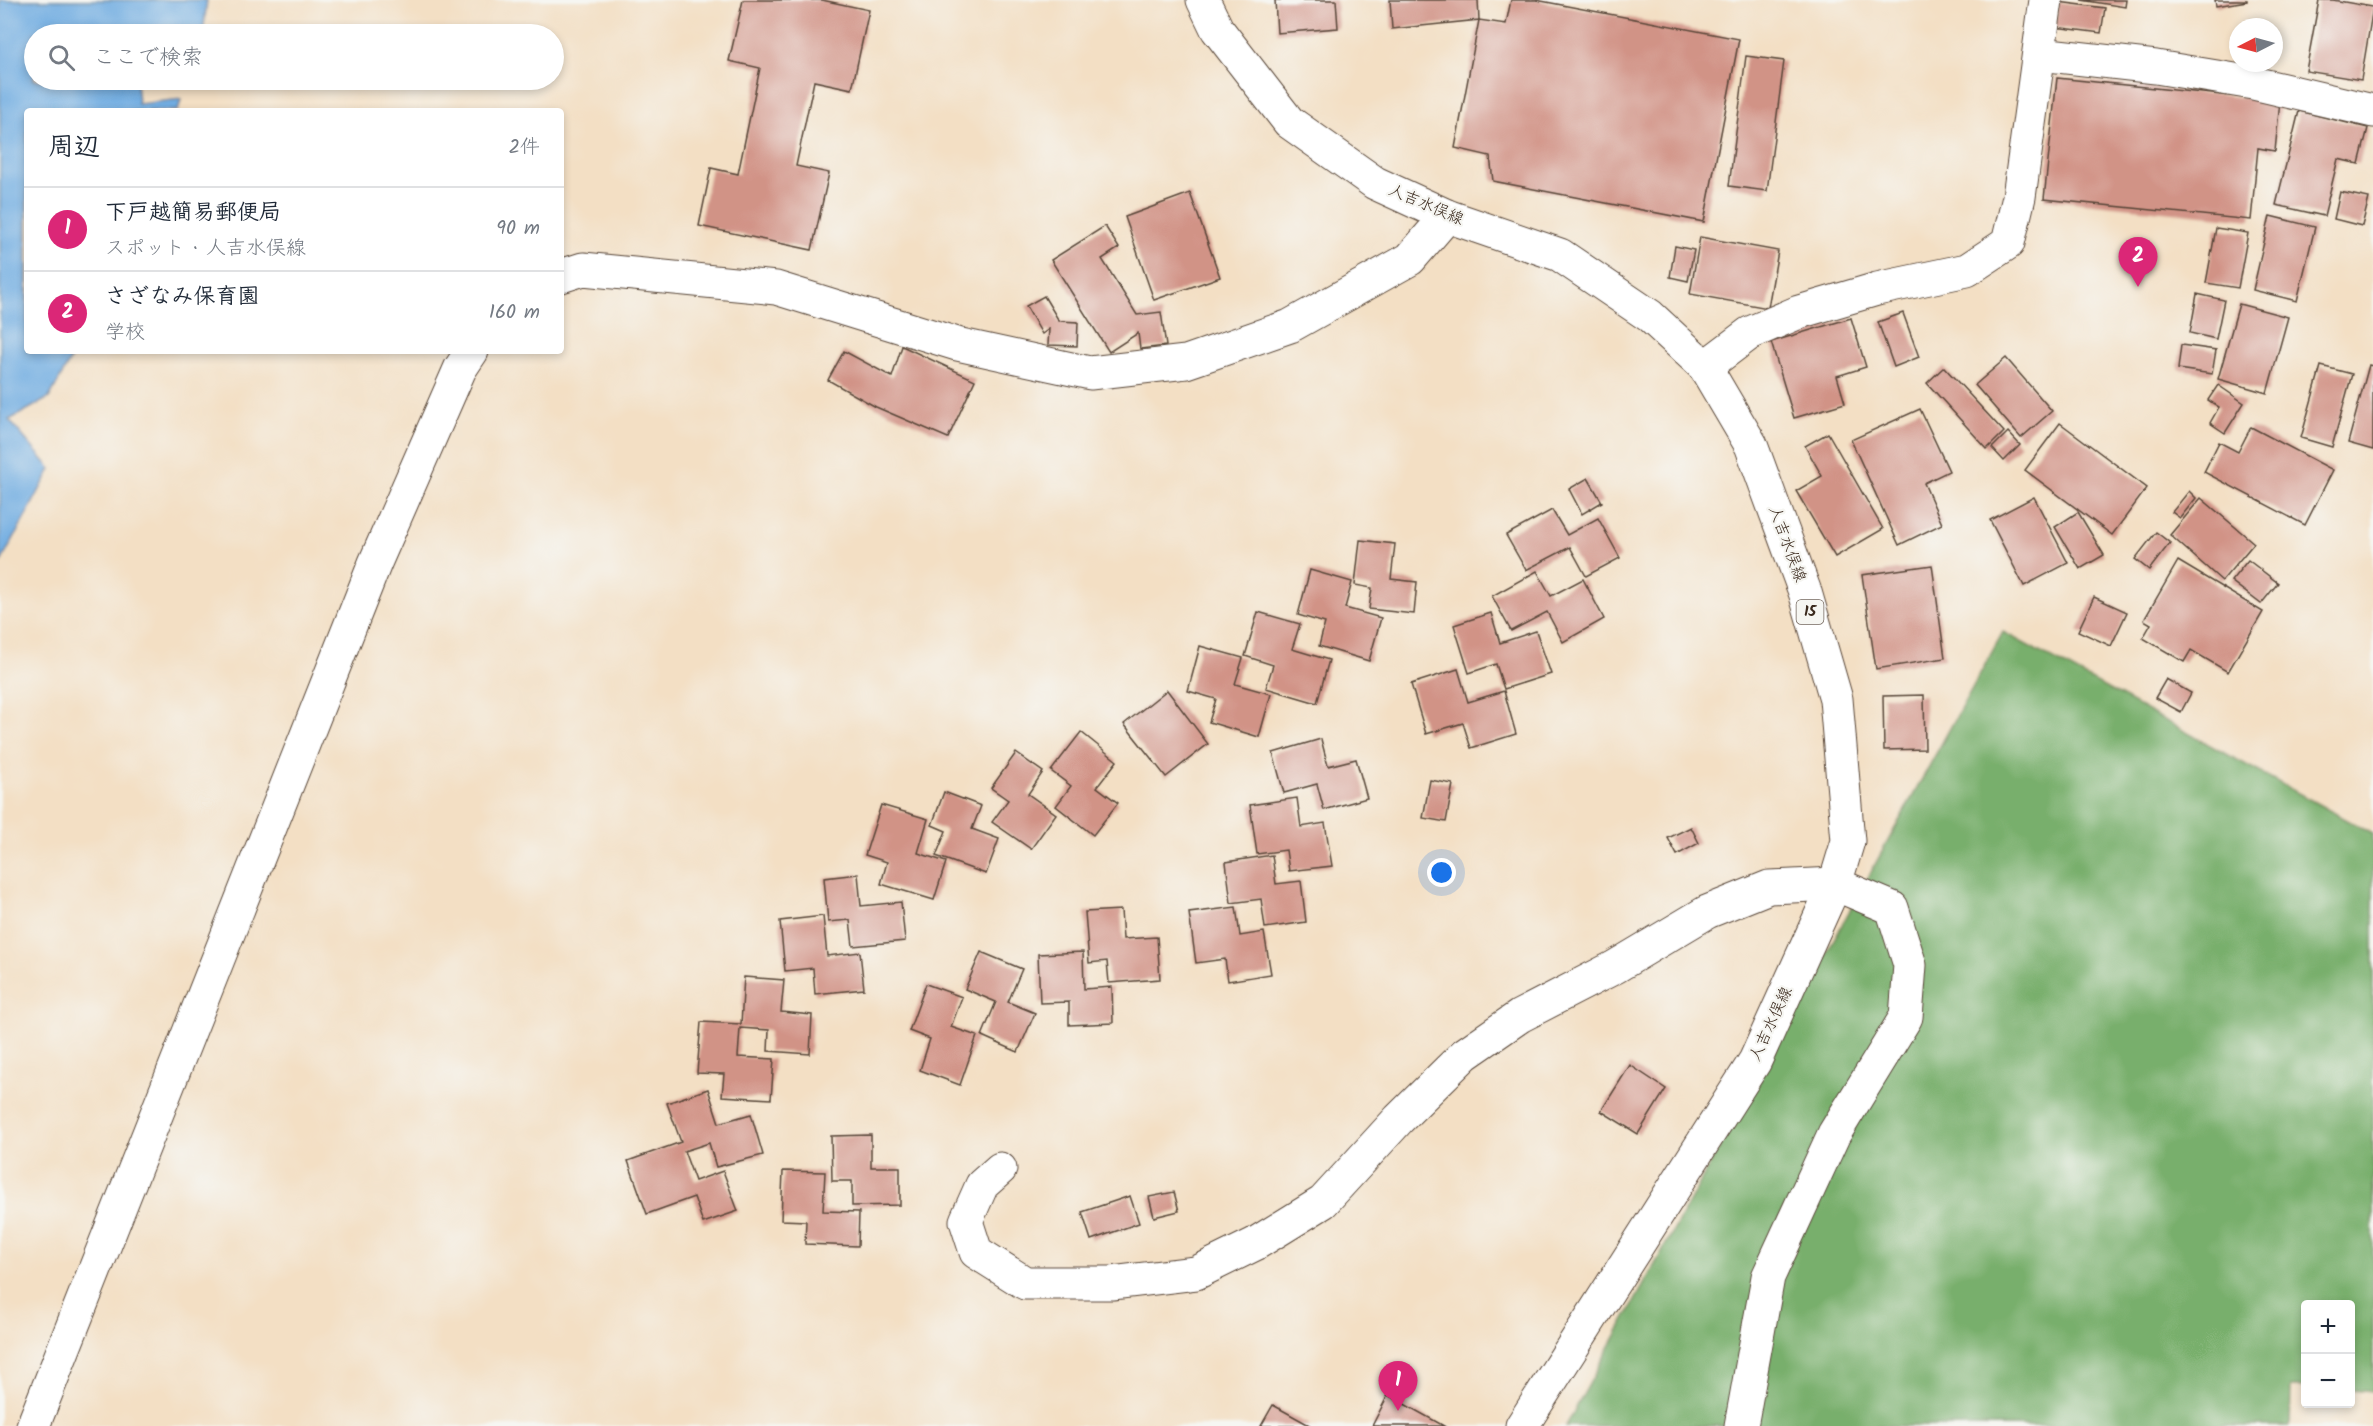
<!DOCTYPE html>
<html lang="ja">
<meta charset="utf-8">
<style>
:root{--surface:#fff;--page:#f6f6f7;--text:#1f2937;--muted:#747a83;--line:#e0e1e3;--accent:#db2777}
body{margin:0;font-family:Kalam,"Klee One",sans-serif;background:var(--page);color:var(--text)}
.controls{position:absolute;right:18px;bottom:18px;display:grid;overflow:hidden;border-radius:6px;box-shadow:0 3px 9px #0003}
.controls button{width:54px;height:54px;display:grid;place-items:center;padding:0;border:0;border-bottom:2px solid var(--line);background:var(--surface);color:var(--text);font:30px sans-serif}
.compass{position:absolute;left:2229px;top:18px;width:54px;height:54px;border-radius:50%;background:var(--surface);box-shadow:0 3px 9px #0003;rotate:264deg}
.you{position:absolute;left:1442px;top:873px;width:21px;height:21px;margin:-15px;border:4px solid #fff;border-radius:50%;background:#1a73e8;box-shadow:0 0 0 9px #1a73e833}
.badge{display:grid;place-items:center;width:39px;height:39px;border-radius:50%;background:var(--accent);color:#fff;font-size:20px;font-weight:700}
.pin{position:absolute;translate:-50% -50px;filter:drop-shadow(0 2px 3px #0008)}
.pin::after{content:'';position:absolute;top:32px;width:21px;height:18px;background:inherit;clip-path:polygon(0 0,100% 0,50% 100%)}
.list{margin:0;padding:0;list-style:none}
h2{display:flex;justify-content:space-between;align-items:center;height:78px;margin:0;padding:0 24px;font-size:26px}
h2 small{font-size:20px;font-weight:400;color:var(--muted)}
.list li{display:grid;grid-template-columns:39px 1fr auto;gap:18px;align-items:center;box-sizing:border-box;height:84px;padding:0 24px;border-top:2px solid var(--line)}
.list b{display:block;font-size:22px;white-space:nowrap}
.list p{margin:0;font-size:20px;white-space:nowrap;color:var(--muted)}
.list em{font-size:20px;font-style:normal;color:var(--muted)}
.icon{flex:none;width:33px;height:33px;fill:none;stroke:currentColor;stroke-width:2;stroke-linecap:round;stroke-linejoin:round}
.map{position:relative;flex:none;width:2373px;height:1426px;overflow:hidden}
.search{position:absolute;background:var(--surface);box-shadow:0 3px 9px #0003;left:24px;top:24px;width:540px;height:66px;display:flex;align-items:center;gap:15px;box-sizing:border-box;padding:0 21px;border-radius:33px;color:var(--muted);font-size:22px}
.panel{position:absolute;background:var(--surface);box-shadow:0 3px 9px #0003;left:24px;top:108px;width:540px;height:246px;border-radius:6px}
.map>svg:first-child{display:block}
.forest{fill:#78af6c;stroke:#5a6c45;stroke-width:1.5}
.water{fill:#70ace1;stroke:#566b80;stroke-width:1.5}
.building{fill:#d19386}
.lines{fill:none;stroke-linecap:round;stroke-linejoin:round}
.minor-casing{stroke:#574537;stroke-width:35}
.tertiary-casing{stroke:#574537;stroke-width:35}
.primary-casing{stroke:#574537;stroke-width:35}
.minor{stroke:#fff;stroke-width:33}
.tertiary{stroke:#fff;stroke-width:33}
.primary{stroke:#fff;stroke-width:33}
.labels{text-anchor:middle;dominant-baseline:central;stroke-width:4.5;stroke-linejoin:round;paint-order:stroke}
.shield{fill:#f6f6f2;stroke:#73675e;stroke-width:1.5}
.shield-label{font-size:15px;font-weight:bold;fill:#3b2a1e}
.street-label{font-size:16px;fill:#3b2a1e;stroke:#f6f6f2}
</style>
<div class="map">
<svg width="2373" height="1426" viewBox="0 0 2373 1426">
<rect width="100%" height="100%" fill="#f6f6f2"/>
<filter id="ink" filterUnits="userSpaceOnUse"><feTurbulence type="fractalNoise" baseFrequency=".0167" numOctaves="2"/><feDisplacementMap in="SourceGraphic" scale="12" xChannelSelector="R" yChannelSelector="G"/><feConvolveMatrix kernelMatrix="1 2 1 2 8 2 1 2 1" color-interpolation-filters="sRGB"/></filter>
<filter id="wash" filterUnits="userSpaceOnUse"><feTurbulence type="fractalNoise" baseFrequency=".008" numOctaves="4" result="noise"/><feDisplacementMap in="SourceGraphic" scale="24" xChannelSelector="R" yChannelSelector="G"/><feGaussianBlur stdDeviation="1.35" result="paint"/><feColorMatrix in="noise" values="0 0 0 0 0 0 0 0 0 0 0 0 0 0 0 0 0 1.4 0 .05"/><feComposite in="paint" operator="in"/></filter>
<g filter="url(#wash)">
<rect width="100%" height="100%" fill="#f3dfc4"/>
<polygon class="forest" points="2003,632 2373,834 2373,1392 2351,1390 2350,1304 2306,1304 2305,1387 2291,1387 2290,1426 1566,1426"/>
<polygon class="water" points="0,0 207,0 203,34 34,34 34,80 136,80 138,104 181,99 178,111 27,111 27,351 75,351 49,398 9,420 51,469 0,564"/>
<g id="blocks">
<g class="building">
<polygon points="743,0 822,0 869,10 852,89 814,81 796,166 829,173 812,250 699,226 711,168 738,174 760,68 729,61"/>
<polygon points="1275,0 1336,0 1338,28 1277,33"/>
<polygon points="1390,0 1478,0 1479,20 1392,29"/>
<polygon points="1511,0 1536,0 1739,39 1704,222 1493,181 1490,156 1455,148 1479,20 1506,24"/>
<polygon points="2081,0 2126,0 2125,7"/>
<polygon points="2215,0 2247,0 2247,1 2216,6"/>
<polygon points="2319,0 2333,0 2373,7 2361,80 2306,71"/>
<polygon points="2058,2 2105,8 2101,33 2055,27"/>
<polygon points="1746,56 1784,61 1767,191 1729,186"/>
<polygon points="2057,78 2280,101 2275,151 2258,148 2251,220 2044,199"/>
<polygon points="2299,111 2368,128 2359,164 2338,159 2324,216 2276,205"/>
<polygon points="2340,192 2369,198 2362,226 2334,219"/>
<polygon points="1190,193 1220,277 1154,300 1125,217"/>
<polygon points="2270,216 2315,227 2297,301 2253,290"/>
<polygon points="1105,226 1119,248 1102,259 1137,315 1161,312 1166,346 1140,349 1138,333 1109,352 1051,260"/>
<polygon points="2216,228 2248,233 2238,288 2206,283"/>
<polygon points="1700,237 1778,251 1768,308 1690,294"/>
<polygon points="1675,246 1694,250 1688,281 1670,277"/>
<polygon points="2197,294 2224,300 2216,339 2190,333"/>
<polygon points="1044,296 1059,321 1078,322 1077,346 1048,345 1049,329 1042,334 1026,306"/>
<polygon points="2239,304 2288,317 2267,393 2218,379"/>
<polygon points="1903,313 1919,357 1894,367 1878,322"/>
<polygon points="1851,318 1866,367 1837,376 1845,403 1794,418 1771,342"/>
<polygon points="2181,345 2216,350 2212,374 2178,369"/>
<polygon points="902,346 975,380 948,438 876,407 828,380 844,351 892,377"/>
<polygon points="2006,358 2052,411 2021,438 1975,385"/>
<polygon points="2369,365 2373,366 2373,450 2348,443"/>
<polygon points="2321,366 2352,374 2332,447 2301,438"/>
<polygon points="1944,367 2004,432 1987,449 1927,383"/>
<polygon points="2218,385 2244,403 2225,433 2210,423 2219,407 2208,400"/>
<polygon points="1920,409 1949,471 1924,483 1942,524 1899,545 1851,440"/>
<polygon points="2060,423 2147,488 2112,535 2025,470"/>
<polygon points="2251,427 2333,470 2305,525 2204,472 2219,442 2238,452"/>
<polygon points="2008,432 2020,445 2004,461 1992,448"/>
<polygon points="1828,433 1883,529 1835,557 1796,491 1822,476 1805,446"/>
<polygon points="1588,478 1602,502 1582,514 1569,489"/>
<polygon points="2189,491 2196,498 2180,518 2172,512"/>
<polygon points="2034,497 2068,563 2024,586 1990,520"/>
<polygon points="2201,498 2254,543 2222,581 2170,535"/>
<polygon points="1552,510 1567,535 1598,518 1620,558 1586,576 1570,547 1526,570 1506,535"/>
<polygon points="2078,512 2104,555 2080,569 2055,527"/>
<polygon points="2156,532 2170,543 2149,570 2135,559"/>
<polygon points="1360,540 1395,544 1391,579 1417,582 1414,614 1369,609 1372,588 1355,585"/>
<polygon points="2248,560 2278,583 2261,604 2231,581"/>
<polygon points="2178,561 2263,612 2228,672 2191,650 2184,662 2143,638 2151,624 2144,620"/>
<polygon points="1932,565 1945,658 1876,669 1862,575"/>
<polygon points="1310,570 1352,582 1345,608 1381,618 1369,661 1319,646 1325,623 1298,615"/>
<polygon points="1537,571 1551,596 1583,579 1604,619 1563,642 1547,612 1511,631 1492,596"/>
<polygon points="2094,597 2127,612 2111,646 2078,631"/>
<polygon points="1258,612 1300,624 1292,649 1329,660 1317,703 1266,688 1273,665 1245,656"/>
<polygon points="1491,613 1500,643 1536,631 1551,674 1504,689 1496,664 1469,673 1454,625"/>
<polygon points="1200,646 1243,658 1235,684 1271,694 1259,737 1209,722 1216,699 1188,691"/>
<polygon points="1458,669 1468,702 1504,691 1516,734 1471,748 1463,723 1426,734 1411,684"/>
<polygon points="2166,679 2191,693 2181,712 2155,698"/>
<polygon points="1167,690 1208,744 1166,777 1124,724"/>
<polygon points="1924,695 1925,749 1884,750 1883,696"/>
<polygon points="1081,732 1117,761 1097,787 1118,803 1093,835 1056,806 1071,786 1051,771"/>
<polygon points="1321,739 1328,766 1356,759 1367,798 1324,810 1317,784 1284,793 1273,753"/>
<polygon points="1016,753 1043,772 1028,794 1056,814 1031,849 992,822 1008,800 991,788"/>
<polygon points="1430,780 1453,784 1446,822 1423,818"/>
<polygon points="944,792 981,806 972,829 999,839 986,874 936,856 946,831 932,825"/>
<polygon points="1297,798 1301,827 1325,823 1332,866 1289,871 1286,850 1257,854 1250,805"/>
<polygon points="881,805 928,819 918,853 946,862 934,900 881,884 887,862 865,855"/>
<polygon points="1691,827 1699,843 1677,855 1668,838"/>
<polygon points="1272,855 1276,884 1301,881 1306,922 1265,928 1261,899 1231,903 1226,862"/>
<polygon points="858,874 861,906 901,902 905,941 853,946 850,920 828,922 824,878"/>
<polygon points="1236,907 1240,936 1264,932 1271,974 1228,981 1225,959 1196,963 1189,913"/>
<polygon points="1121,910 1123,939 1157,937 1160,979 1109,983 1107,961 1089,963 1085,912"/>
<polygon points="823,916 827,956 860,952 864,989 815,994 813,968 785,971 780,921"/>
<polygon points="981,952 1022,969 1008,1002 1035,1013 1018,1052 982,1036 996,1002 965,989"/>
<polygon points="1083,952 1084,989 1112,987 1113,1023 1069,1025 1069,1002 1040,1003 1038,954"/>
<polygon points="744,977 784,980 781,1012 812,1015 810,1054 768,1051 769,1030 740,1028 738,1057 774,1059 771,1099 722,1096 724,1074 697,1073 701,1022 741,1024"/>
<polygon points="926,984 962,997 951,1027 977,1036 960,1085 920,1070 930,1039 909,1031"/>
<polygon points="1630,1065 1666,1089 1638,1134 1601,1111"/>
<polygon points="708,1089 719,1123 751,1114 763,1155 716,1167 709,1143 684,1151 695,1181 723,1171 738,1211 703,1223 694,1197 647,1214 628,1161 681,1142 667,1103"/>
<polygon points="871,1135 871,1167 900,1167 900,1205 852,1206 852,1181 832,1181 831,1136"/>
<polygon points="783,1171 825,1172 823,1211 859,1212 858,1246 805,1244 806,1221 781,1220"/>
<polygon points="1174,1192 1179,1211 1154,1217 1149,1197"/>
<polygon points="1130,1196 1139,1223 1091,1240 1082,1212"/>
<polygon points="1388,1395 1444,1426 1372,1426"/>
<polygon points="1273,1405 1311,1426 1261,1426"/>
</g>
</g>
</g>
<g filter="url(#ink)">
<use href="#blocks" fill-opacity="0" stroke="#574537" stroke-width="1.5"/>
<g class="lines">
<defs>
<g id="minor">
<polyline points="2040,54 2156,67 2253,83 2373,111"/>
<polyline points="561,276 583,269 776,288 957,344 1090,373 1186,362 1290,326 1410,259 1447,216"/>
<polyline points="1705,367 1750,333 1799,312 1877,289 1967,270 2008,243 2019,197 2046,0"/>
<polyline points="33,1426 375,563 460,369 472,351"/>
<polyline points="1741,1426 1768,1277 1834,1134 1906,1017 1910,965 1892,908 1835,884"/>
</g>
<polyline id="tertiary" points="1000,1169 982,1185 966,1221 976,1252 1025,1283 1112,1283 1196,1273 1255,1244 1323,1202 1399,1119 1465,1054 1520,1016 1615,967 1707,912 1769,887 1835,884"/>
<polyline id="primary" points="1203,0 1217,29 1289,122 1375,183 1447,216 1560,255 1650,316 1705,367 1751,445 1805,592 1836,699 1848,841 1835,884 1755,1061 1522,1426"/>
</defs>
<use href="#minor" class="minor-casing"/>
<use href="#tertiary" class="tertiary-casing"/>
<use href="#primary" class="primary-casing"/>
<use href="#minor" class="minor"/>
<use href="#tertiary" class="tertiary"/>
<use href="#primary" class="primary"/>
</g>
</g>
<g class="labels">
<rect class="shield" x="1796.5" y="600" width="27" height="24" rx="4.5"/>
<g class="shield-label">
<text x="1810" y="612">15</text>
</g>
<g class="street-label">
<text transform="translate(1426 205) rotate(23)">人吉水俣線</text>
<text transform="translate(1787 544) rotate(70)">人吉水俣線</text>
<text transform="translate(1771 1024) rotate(-65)">人吉水俣線</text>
</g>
</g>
</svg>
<div class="controls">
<button>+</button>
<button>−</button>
</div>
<svg class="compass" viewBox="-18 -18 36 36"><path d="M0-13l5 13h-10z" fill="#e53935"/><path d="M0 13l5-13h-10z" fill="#747a83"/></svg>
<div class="you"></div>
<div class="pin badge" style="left:1398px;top:1411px">1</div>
<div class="pin badge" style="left:2138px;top:287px">2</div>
<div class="search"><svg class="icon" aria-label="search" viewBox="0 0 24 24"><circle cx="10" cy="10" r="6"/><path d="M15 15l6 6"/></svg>ここで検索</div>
<section class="panel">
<h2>周辺<small>2件</small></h2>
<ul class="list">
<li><span class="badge">1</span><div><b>下戸越簡易郵便局</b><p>スポット · 人吉水俣線</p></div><em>90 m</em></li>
<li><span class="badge">2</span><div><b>さざなみ保育園</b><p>学校</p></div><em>160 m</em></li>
</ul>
</section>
</div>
